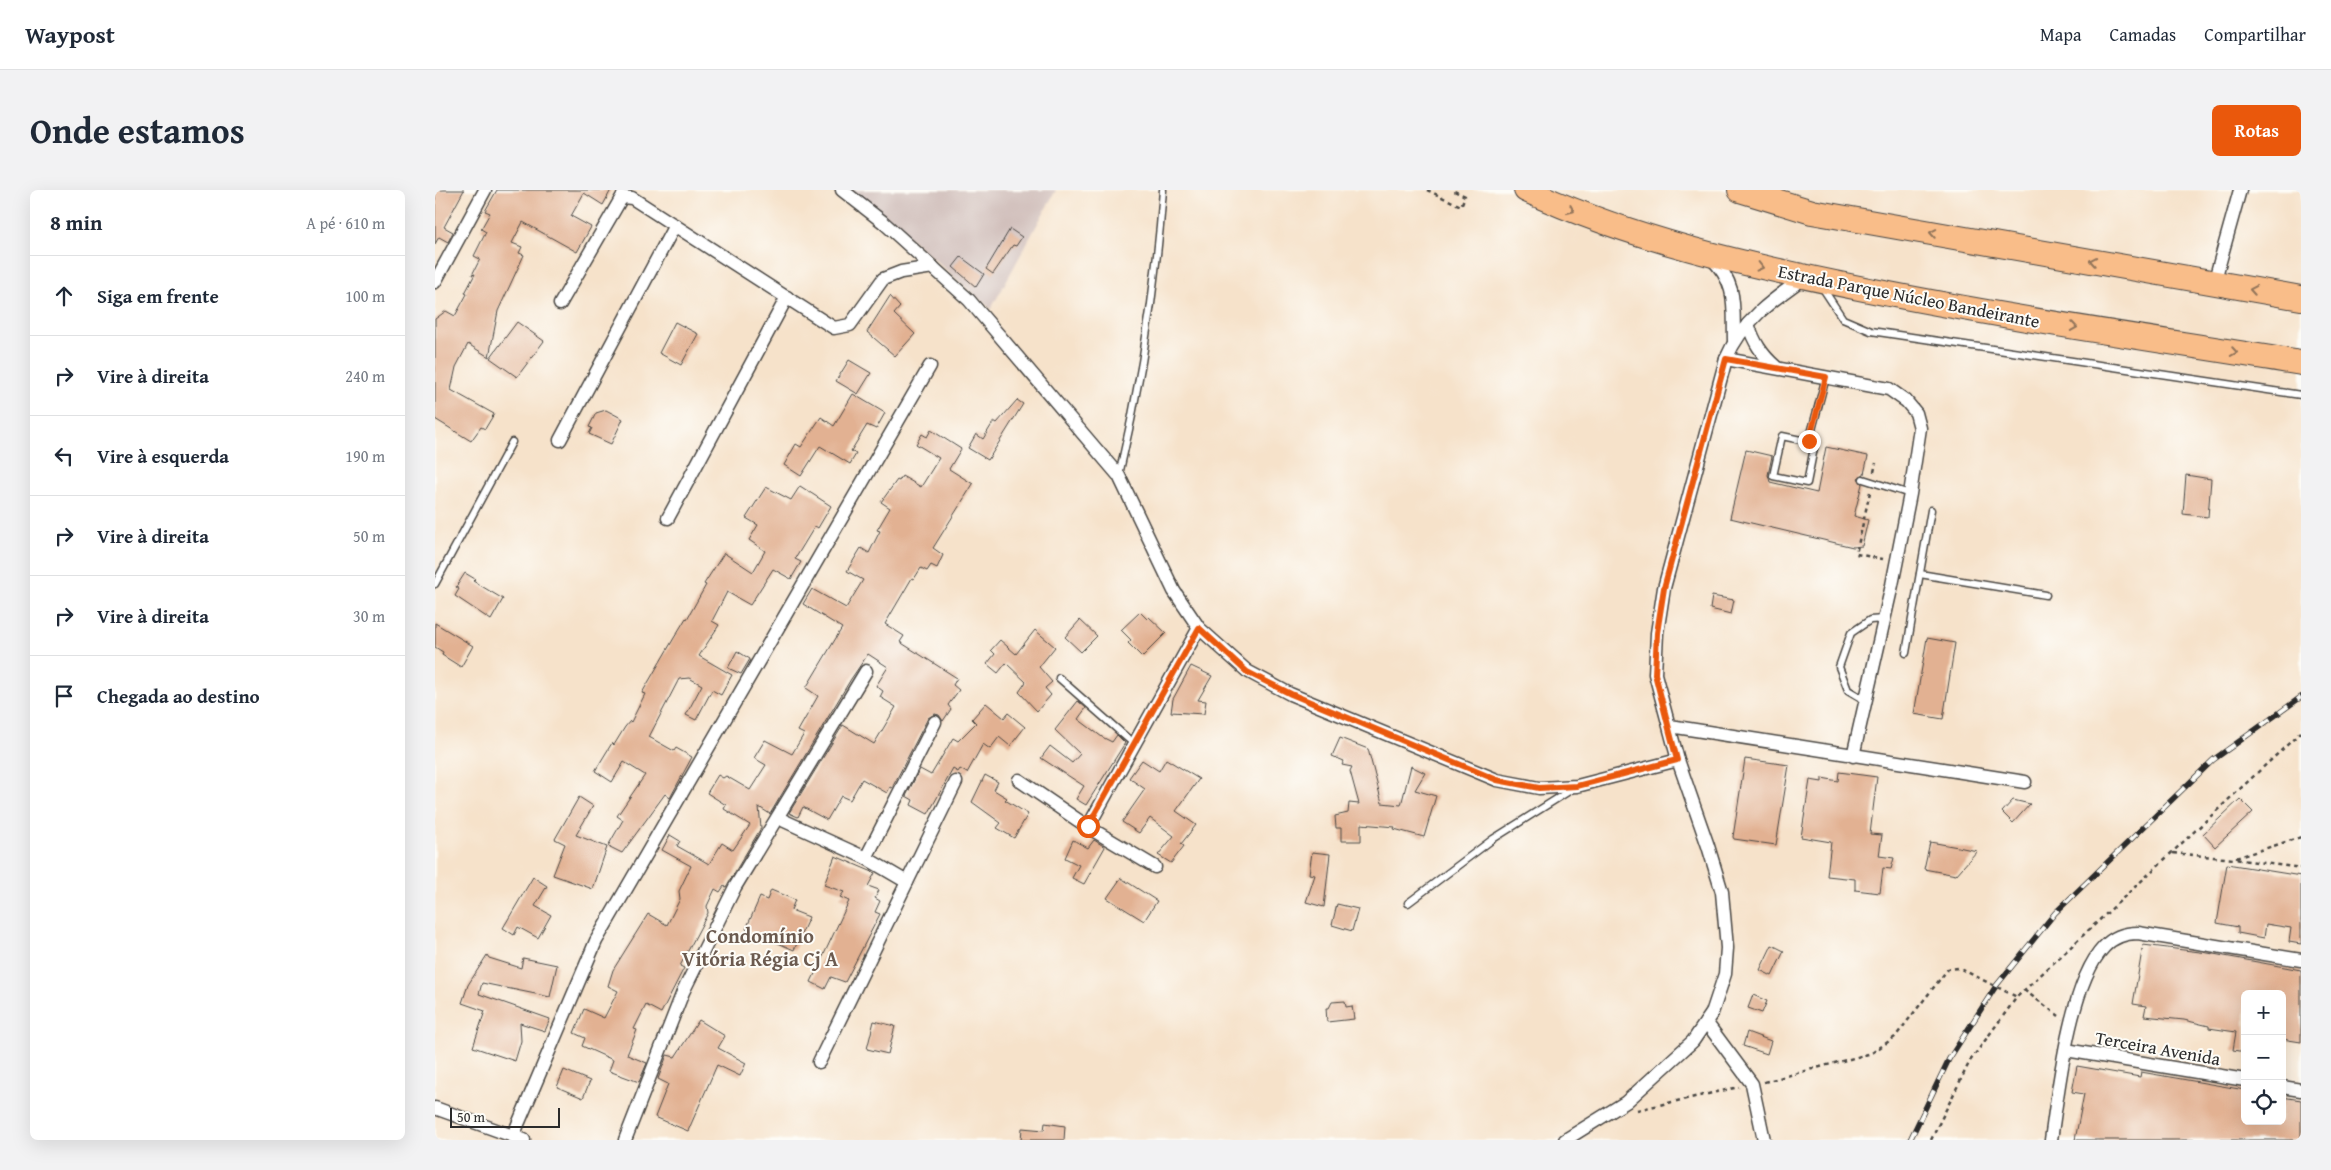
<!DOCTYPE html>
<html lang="pt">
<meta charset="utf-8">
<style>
:root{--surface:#fff;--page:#f2f2f3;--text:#1f2937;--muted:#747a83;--line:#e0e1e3;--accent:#ea580c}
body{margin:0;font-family:"Gentium Book Plus",serif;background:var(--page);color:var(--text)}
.controls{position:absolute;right:15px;bottom:15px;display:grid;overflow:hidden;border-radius:8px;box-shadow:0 5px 20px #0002}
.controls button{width:45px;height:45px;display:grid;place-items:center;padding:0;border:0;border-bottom:1px solid var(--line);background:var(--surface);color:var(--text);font:25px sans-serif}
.scale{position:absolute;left:15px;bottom:12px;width:110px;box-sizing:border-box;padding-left:5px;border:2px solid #2b2b2b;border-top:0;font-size:14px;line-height:18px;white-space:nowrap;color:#2b2b2b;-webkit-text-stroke:4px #fdfcf7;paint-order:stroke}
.stop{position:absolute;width:15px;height:15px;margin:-11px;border:4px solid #ea580c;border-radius:50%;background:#fff}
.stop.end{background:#ea580c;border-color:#fff;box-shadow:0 1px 5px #0008}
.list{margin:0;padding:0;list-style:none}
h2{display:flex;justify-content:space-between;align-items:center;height:65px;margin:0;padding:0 20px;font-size:21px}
h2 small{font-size:16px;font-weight:400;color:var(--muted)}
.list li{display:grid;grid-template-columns:32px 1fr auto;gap:15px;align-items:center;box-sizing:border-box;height:80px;padding:0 20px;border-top:1px solid var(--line)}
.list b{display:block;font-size:19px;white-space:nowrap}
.list em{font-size:16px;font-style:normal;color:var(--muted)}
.icon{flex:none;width:28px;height:28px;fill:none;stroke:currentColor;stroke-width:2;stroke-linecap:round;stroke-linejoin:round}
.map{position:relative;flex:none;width:1866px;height:950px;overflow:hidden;border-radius:8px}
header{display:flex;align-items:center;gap:30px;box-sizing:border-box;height:70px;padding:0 25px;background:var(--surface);border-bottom:1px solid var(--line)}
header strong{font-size:24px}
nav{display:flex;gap:28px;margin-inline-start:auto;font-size:18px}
.intro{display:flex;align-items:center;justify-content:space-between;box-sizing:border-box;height:120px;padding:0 30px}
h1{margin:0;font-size:35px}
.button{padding:12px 22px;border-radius:8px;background:var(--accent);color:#fff;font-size:18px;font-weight:700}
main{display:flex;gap:30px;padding:0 30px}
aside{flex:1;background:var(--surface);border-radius:8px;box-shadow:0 5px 20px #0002}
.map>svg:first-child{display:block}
.industrial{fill:#d1c0bc}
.building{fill:#e2b192}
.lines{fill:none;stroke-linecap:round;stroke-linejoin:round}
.lane-casing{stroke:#494643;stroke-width:9}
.street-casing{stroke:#494643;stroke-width:15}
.highway-casing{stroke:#494643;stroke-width:26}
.path{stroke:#494643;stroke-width:2.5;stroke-dasharray:4 4;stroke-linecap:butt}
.lane{stroke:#fff;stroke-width:6}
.street{stroke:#fff;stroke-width:12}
.highway{stroke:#f9bd89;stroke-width:24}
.rail-casing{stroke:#2b2b2b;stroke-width:5.5}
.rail{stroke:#fdfcf7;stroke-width:4;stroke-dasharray:11;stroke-linecap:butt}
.oneway{stroke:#92745a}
.route{stroke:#ea580c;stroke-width:6}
.labels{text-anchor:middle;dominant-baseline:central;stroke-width:4;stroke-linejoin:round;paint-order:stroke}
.street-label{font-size:18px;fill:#2b2b2b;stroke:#fdfcf7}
.quarter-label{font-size:20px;font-weight:bold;fill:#6b5a4f;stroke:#fdfcf7}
</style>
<header>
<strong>Waypost</strong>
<nav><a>Mapa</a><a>Camadas</a><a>Compartilhar</a></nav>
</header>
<div class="intro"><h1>Onde estamos</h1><a class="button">Rotas</a></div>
<main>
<aside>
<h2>8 min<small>A pé · 610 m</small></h2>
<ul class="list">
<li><svg class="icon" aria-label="ahead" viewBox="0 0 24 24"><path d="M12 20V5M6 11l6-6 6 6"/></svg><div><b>Siga em frente</b></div><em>100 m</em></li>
<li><svg class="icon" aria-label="right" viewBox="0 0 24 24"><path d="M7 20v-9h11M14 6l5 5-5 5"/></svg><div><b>Vire à direita</b></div><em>240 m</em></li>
<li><svg class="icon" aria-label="left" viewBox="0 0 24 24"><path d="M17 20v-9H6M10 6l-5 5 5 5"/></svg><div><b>Vire à esquerda</b></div><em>190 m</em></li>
<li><svg class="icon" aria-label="right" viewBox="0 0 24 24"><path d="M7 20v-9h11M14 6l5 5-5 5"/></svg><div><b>Vire à direita</b></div><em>50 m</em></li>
<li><svg class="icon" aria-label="right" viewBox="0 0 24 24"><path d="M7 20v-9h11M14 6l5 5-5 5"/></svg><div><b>Vire à direita</b></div><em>30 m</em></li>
<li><svg class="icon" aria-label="arrive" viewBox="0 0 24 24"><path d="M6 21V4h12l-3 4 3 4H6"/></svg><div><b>Chegada ao destino</b></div></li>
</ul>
</aside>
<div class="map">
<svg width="1866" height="950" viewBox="0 0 1866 950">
<rect width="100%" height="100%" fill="#fdfcf7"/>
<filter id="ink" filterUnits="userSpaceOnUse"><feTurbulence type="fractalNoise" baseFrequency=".02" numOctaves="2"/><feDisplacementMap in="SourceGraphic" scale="10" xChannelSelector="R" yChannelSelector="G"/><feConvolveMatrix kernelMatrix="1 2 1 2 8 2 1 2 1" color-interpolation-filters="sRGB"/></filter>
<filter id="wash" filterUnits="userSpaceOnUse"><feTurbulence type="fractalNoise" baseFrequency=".0096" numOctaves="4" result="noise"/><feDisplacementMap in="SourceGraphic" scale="20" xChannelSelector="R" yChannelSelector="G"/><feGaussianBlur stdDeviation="1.12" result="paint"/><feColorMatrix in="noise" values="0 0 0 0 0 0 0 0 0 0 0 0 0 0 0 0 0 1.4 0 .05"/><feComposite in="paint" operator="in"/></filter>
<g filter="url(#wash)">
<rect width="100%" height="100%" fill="#f6e2ca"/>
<polygon class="industrial" points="415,0 621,0 556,119 455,31"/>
<g id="blocks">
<g class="building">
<polygon points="0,0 29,0 9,37 18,42 13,52 4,47 0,54"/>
<polygon points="62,0 176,0 168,15 149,3 136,26 156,37 142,62 88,32 77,53 87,57 84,63 89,65 63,121 54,167 33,154 21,177 16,200 59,224 50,239 46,237 36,251 0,229 0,129 11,121 20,126 32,104 30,103 40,84 37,85 45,69 39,66 51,42 46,39 55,23 50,21"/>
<polygon points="575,39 587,47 581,56 578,55 558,84 551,79"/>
<polygon points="526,67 549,84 541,97 518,77"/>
<polygon points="455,106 465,117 459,124 480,144 460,166 432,142"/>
<polygon points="82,132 109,151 82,187 55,168"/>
<polygon points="240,132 263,144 246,175 224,163"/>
<polygon points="414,170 436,183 423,204 401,191"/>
<polygon points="418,204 450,223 441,239 432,235 416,261 421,264 415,274 385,256 366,286 349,275 361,254 366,257 386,227 399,236"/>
<polygon points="582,210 588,214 553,270 533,258 541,244 548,249 559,231 562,233"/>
<polygon points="171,220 188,229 176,254 154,244 157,238 154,237 161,223"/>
<polygon points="496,240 526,259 514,279 538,294 498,358 508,365 502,378 496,375 492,381 486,378 479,389 477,388 450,434 469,446 465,452 522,488 518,495 524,500 513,515 516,519 508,531 504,525 500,524 493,528 457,598 455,597 452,603 427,589 415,610 406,606 392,630 368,617 363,627 354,623 408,535 439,554 461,517 445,507 448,501 441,496 453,477 433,464 416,489 335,624 324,617 326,638 291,697 289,696 285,702 280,699 272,716 273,723 245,776 249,778 226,823 211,815 199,839 202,840 192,865 212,873 204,892 174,881 178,870 147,856 150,848 139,843 149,819 169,828 183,801 173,796 178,780 213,724 232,735 245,709 244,701 256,676 227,660 235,645 245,651 242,656 274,674 287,653 298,660 315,635 289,619 291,615 272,603 283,585 288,588 291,586 315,600 331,575 319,568 330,550 357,564 369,544 363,541 383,506 371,498 407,438 368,414 377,399 411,418 428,390 412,381 426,358 434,363 445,341 442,340 455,318 446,312 462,290 464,291 467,286 486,297 504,268 481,254 487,244 492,247"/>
<polygon points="1391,257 1433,266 1429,284 1423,288 1427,294 1419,326 1433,330 1427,356 1418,357 1295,328 1311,260 1337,266 1333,285 1335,292 1382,303"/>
<polygon points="1751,285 1776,289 1773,327 1748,324"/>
<polygon points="365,296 396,316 383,338 380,336 360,369 366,372 356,389 338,379 315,415 292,402 277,431 284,435 264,466 297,485 286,505 277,500 261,530 251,525 267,495 254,488 244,489 214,547 239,561 241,558 257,567 235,608 230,604 187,663 173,656 188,630 182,626 210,585 189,572 177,592 160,581 177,553 179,555 190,537 195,531 196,532 210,504 207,503 239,448 251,428 252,429 271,395 269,394 289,363 318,382 330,361 314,350 323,335 311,328 331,297 356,310"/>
<polygon points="30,383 40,389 38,391 68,409 56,430 20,406 24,399 21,397"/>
<polygon points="1277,406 1299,410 1296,424 1275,419"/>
<polygon points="705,422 712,429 714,427 731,443 707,467 693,453 696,450 686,440"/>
<polygon points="645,430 662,446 646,462 630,447"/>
<polygon points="0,433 38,456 26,477 7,465 8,462 0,457"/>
<polygon points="600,440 620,457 604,477 617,492 610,498 616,505 602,521 584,502 591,492 571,473 563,483 552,474 560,464 556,460 565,450 581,464"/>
<polygon points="1492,448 1520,453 1508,529 1479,524"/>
<polygon points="302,461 315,469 306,484 293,478"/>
<polygon points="756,476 777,486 763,510 771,511 769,524 736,522 738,509"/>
<polygon points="643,511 651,518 643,529 667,547 677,552 682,545 690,553 651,615 641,609 649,596 606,568 615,556 637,573 645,564 620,540"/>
<polygon points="551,513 569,528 573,523 590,537 575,556 564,547 555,559 548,554 532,583 525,579 523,582 518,579 493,624 476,615 478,610 471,606 485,579 496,585 518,548 523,551 541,533 537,529"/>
<polygon points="905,548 933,559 947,613 966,615 976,576 990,583 980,600 1001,606 989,647 959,639 960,637 926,634 926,651 906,651 906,638 901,638 900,626 913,623 914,613 924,614 915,581 917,577 907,575 909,571 897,566"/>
<polygon points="731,569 764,589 741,621 761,635 746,654 749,656 736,673 723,665 739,646 715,628 704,643 687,632 710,599 694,588 707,570 724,581"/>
<polygon points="1310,569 1354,575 1341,655 1299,649 1298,647"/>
<polygon points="1404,582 1442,587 1435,644 1447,645 1444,666 1459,668 1456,679 1448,678 1445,703 1420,700 1420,689 1392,686 1396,652 1366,647 1375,590 1387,592 1387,588 1403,591"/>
<polygon points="550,585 563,592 559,600 572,608 570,610 593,624 579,648 562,638 566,633 537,612"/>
<polygon points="144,607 158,616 141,645 172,657 158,699 118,685 130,654 120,649"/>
<polygon points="1805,609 1818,622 1780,657 1768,644"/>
<polygon points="1578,610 1595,614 1578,633 1567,622"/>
<polygon points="638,650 653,658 659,650 670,657 649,694 637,688 644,675 630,668"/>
<polygon points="1495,652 1523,657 1542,661 1521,685 1489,679"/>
<polygon points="877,662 895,664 889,717 871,712 880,685 874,684"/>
<polygon points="400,666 440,683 433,696 444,700 440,708 445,711 440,722 445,724 410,792 396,787 390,799 376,792 414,711 405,707 409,702 389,695"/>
<polygon points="1792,674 1866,686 1866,754 1854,752 1856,738 1831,734 1829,748 1803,743 1803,737 1782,733"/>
<polygon points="98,687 112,696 100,716 116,725 103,748 83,737 79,745 68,738"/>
<polygon points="686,688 722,711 709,731 672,708"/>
<polygon points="336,700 360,710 356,720 374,727 359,760 311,739 325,707 332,710"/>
<polygon points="902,714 923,719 917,741 897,735"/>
<polygon points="1337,755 1349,761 1337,786 1325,780"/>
<polygon points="1708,755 1773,763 1866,780 1866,852 1847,849 1847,804 1810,804 1810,862 1798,860 1801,842 1774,838 1774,836 1749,830 1709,826 1711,816 1698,814"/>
<polygon points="52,765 54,768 86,778 88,768 122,775 115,807 47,793 44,804 115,829 110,841 85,833 86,851 80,871 38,857 50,821 27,813 33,795"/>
<polygon points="1318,805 1332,811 1327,823 1313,818"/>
<polygon points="910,811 911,817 917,816 919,829 892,832 891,818 894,818 897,812"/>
<polygon points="264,830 290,846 283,858 311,873 305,886 282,875 253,941 220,927 233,894 223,889 232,865 240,867"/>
<polygon points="439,831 460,836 453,864 432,859"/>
<polygon points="1312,842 1336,851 1332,864 1308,856"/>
<polygon points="1642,876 1705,887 1706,882 1810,900 1810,931 1847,931 1847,907 1866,910 1866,950 1640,950 1649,904 1637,902"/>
<polygon points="129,880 155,891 148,908 122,897"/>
<polygon points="610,933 630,936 629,950 586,950 587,938 609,940"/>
</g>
</g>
</g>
<g filter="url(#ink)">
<use href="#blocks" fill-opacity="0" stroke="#494643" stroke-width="1"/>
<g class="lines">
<defs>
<g id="lane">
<polyline points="1387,97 1408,129 1436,141 1866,205"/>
<polygon points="1347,246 1380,253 1372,293 1338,286"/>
<polyline points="1374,251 1391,187"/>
<path d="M684 285C706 192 721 96 728 0"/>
<polyline points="1428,289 1475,304"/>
<polyline points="1485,384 1611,405"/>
<polyline points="0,394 77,252"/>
<polyline points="1471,463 1496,320"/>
<polyline points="624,488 699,554"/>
<polyline points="1430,510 1413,500 1404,477 1416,443 1435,430 1449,429"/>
<polyline points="973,713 1058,649 1139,598"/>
</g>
<g id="street">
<polyline points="407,0 448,32 534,110 684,286 739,401 764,438 812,481 855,504 1062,590 1104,598 1142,596 1243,570"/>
<path d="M1276 68C1303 94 1298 116 1299 151"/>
<polyline points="0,92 50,0"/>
<polyline points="1779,93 1805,0"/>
<polyline points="125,114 187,7 197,8 399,138 415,135 448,89 466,82 498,77"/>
<path d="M1313 134C1319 152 1326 164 1341 177"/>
<polyline points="1291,169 1454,199 1471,211 1481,223 1485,238 1475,304 1457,395 1418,566"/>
<polyline points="125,250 240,35"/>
<polyline points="233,328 352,107"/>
<polyline points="1235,536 1590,592"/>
<polyline points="584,590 653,637 720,677"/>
<polyline points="343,628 431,668 472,692"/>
<polyline points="653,637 764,438"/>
<polyline points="431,668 500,532"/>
<polyline points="1271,832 1317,894 1329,950"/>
<polyline points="1631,860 1810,890"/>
<polyline points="384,872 521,592"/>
<polyline points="1847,897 1866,900"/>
<polyline points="0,918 89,950"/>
<polyline points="78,946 161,751 495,176"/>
<polyline points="190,950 248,802 300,697 431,481"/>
<path d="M1130 950 1191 912 1258 851 1277 823 1290 784 1292 758 1287 702 1273 656 1243 570 1220 484 1222 443 1229 398 1291 169C1307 131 1337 110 1370 87"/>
<path d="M1616 950C1623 901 1635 792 1669 757 1678 747 1690 743 1703 743L1866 770"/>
</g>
<g id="highway">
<path d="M1091 0C1196 49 1311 75 1424 98 1571 128 1719 149 1866 173"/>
<polyline points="1305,0 1377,22 1866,108"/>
</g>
</defs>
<use href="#lane" class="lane-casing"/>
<use href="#street" class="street-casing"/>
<use href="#highway" class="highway-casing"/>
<g class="path">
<polyline points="992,0 1026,16 1030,6 1017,0"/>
<polyline points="1439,282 1441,273"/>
<polyline points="1435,302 1421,364 1448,369"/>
<polyline points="1738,663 1799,669 1866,678"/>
<polyline points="1801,668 1866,647"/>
<polyline points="1589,800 1624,826"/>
<polyline points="1329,892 1437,863 1460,847 1513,779 1524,778 1582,807"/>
<polyline points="1202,920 1304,897"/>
<polyline points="1496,950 1535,871 1582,807 1866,542"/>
</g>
<use href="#lane" class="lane"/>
<use href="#street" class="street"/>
<use href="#highway" class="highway"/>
<defs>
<polyline id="rail" points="1475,950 1514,869 1561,796 1620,723 1778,570 1866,507"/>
</defs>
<use href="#rail" class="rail-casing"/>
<use href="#rail" class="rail"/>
</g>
<defs><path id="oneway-chevron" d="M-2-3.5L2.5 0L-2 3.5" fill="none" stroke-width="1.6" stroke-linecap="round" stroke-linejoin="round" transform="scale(1.25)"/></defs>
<g class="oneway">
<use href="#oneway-chevron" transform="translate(1136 20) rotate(22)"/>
<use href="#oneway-chevron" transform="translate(1498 43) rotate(-170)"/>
<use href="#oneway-chevron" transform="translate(1658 71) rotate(-170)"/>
<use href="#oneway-chevron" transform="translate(1325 77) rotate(14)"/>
<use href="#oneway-chevron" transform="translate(1818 100) rotate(-170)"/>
<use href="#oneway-chevron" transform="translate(1639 137) rotate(9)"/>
<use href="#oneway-chevron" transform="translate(1799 162) rotate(9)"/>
</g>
</g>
<g class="lines" filter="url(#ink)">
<polyline class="route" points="653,636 764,438 812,482 856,504 1062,590 1104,598 1142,596 1242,570 1220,484 1222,443 1229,398 1291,169 1391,187 1374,251"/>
</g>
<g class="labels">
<g class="street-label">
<text transform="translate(1474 106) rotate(11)">Estrada Parque Núcleo Bandeirante</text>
<text transform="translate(1723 858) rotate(10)">Terceira Avenida</text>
</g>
<g class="quarter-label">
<text x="325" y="745">Condomínio<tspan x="325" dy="23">Vitória Régia Cj A</tspan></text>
</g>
</g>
</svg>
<div class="controls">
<button>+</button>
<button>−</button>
<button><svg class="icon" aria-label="locate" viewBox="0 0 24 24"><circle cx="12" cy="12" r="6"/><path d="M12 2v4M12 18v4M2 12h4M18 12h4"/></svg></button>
</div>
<div class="scale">50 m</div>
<div class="stop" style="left:653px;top:636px"></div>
<div class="stop end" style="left:1374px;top:251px"></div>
</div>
</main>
